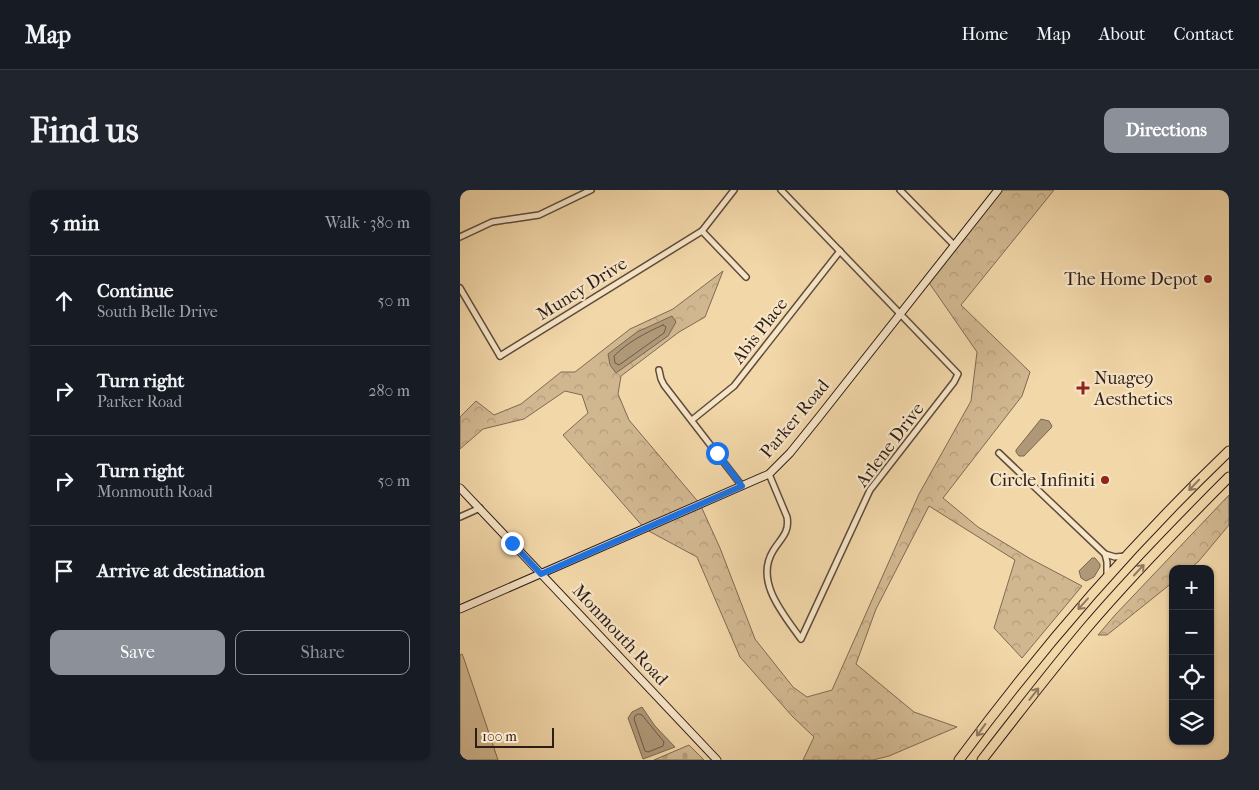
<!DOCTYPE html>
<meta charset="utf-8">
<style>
:root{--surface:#171b24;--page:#20242c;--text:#f1f3f6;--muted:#9ea1a6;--line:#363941;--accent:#8c9099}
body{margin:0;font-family:"IM FELL French Canon",serif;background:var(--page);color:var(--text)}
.controls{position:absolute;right:15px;bottom:15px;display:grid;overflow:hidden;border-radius:10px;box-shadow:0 1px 4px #0004}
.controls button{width:45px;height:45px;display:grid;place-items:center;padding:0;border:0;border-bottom:1px solid var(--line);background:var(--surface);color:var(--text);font:25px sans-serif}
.scale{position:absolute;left:15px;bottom:12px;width:79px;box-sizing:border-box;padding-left:5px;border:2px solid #2d1d17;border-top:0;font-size:14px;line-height:18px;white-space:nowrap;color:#2d1d17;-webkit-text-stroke:4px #f7e5c7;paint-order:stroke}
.stop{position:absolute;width:15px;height:15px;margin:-11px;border:4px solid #1a73e8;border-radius:50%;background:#fff}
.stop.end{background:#1a73e8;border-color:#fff;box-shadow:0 1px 5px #0008}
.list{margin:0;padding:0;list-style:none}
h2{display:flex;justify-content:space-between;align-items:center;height:65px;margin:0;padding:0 20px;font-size:21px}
h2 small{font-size:16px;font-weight:400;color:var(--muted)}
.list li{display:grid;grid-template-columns:32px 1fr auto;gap:15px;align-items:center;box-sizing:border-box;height:90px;padding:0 20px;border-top:1px solid var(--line)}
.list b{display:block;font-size:19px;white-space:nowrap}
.list p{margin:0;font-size:16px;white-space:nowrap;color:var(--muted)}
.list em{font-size:16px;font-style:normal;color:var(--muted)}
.actions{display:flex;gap:10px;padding:15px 20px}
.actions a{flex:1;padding:11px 0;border:1px solid var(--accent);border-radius:10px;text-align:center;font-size:18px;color:var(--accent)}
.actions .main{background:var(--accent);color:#fff}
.icon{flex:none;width:28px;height:28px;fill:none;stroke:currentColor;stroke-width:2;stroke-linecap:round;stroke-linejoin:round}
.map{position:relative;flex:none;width:769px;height:570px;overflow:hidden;border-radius:10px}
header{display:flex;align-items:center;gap:30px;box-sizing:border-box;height:70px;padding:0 25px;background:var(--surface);border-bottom:1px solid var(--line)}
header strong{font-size:24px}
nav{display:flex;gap:28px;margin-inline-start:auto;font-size:18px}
.intro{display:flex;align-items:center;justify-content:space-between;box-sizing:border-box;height:120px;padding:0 30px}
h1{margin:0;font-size:35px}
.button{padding:12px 22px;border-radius:10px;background:var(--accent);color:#fff;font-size:18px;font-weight:700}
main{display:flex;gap:30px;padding:0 30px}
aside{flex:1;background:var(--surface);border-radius:10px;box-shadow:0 1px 4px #0004}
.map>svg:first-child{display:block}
.forest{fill:url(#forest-crowns);stroke:#7f6a54}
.cemetery{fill:url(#cemetery-stones);stroke:#7f6a54}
.park{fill:#d1b790;stroke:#7f6a54}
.water{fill:#af9877;stroke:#7b6751}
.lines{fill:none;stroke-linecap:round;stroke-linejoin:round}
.shore{stroke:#6e5a47;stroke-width:1}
.street-casing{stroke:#5e4c3c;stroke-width:8}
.secondary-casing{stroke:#2d1d17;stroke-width:9}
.highway-casing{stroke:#2d1d17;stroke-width:11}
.street{stroke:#f7e5c7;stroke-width:5}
.secondary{stroke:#f7e5c7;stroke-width:7}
.highway{stroke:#f2d7a9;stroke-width:9}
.oneway{stroke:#907a60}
.route{stroke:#1a73e8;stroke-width:6}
.poi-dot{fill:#8f2418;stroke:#f7e5c7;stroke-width:2}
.labels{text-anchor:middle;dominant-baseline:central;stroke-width:4.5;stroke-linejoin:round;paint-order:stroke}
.poi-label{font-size:18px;fill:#2d1d17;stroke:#f7e5c7;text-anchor:end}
.street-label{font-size:18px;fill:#2d1d17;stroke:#f7e5c7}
</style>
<header>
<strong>Map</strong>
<nav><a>Home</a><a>Map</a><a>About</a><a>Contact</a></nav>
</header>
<div class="intro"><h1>Find us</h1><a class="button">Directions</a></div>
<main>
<aside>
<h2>5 min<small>Walk · 380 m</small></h2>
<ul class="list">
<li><svg class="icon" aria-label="ahead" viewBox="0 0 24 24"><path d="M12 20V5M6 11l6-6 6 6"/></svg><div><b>Continue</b><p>South Belle Drive</p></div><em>50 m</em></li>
<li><svg class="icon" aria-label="right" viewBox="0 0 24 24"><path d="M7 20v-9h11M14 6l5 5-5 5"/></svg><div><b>Turn right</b><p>Parker Road</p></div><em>280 m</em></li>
<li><svg class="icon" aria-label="right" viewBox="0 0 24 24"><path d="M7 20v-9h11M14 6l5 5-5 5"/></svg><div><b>Turn right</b><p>Monmouth Road</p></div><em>50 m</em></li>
<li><svg class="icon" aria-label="arrive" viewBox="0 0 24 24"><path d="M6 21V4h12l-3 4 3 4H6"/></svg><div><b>Arrive at destination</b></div></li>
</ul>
<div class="actions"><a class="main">Save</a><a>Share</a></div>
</aside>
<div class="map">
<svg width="769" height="570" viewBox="0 0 769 570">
<defs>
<pattern id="forest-crowns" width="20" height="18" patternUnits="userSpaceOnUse" patternTransform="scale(1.25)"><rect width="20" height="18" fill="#d1b790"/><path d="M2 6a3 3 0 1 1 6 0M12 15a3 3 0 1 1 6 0" fill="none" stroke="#b49d7b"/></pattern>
<pattern id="cemetery-stones" width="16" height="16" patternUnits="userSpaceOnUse" patternTransform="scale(1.25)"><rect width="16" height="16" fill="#d1b790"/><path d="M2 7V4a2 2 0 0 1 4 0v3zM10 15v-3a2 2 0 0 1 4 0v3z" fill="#b49d7b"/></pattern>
</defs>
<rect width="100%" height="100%" fill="#f2d7a9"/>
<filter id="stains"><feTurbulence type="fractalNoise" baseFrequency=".004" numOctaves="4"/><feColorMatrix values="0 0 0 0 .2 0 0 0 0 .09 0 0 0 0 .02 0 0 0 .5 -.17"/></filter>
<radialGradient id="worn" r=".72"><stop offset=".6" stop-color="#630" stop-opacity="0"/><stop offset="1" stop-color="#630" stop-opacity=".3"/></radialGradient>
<g class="forest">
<polygon points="533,0 594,0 501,115 570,182 562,206 483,308 518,337 569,368 622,396 562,468 534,438 555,370 469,316 416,419 396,474 454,522 497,537 429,566 413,570 343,570 354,547 332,526 280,467 237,367 185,339 103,245 128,223 122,205 105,201 64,229 23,239 0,259 0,227 16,211 34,225 61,214 101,182 115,182 170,139 213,119 263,81 245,127 219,142 161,186 158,204 169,230 240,314 260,358 295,449 333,497 347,507 372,500 459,304 511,211 517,162 465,87"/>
<polygon points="769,305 769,335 738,372 729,379 713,379 713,392 647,445 638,445 655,425"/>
</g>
<polygon class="cemetery" points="229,555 244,570 194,570"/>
<polygon class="park" points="2,464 4,469 38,570 0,570 0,465"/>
<g class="water">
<polygon points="212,126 216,132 208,146 156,183 150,175 148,164 177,142"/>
<polygon points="581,229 589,231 592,236 591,238 564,266 559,266 556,262 556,260"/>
<polygon points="632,368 635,368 640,374 640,377 634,387 626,391 621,388 619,381"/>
<polygon points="182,517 195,536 215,557 183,569 168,528 172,522"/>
</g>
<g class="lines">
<g class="shore">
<path d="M203 135 206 137 204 143 159 175 155 173 154 166C168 152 185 143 203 135Z"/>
<polygon points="179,524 182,525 204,552 203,556 188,562 185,561 174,529 175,526"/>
</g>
<defs>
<g id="street">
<polyline points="440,0 494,55"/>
<polyline points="242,41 286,87"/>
<polyline points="0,47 32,32 79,25 131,0"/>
<polyline points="0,98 40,166"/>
<polyline points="40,166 242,41 274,0"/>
<polyline points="199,180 201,189 204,195 282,296"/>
<polyline points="232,230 274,196 380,61"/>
<polyline points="539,263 645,364 647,372 647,387"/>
<path d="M309 284 327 327C330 343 320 349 313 361 294 392 325 426 341 449L410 300 494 192 498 184 321 0"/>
<polyline points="0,327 20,318"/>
<polyline points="645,364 655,367 666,366"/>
</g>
<g id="secondary">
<polyline points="0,298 257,570"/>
<polyline points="0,419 309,284 330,263 359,227 538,0"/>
</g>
<g id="highway">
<path d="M499 570C580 460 670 356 769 261"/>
<path d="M522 570C556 526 590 482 626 439 671 386 720 336 769 287"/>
</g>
</defs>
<use href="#street" class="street-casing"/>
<use href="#secondary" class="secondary-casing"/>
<use href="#highway" class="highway-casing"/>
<use href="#street" class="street"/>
<use href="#secondary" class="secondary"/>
<use href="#highway" class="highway"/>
</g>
<defs><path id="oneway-shaft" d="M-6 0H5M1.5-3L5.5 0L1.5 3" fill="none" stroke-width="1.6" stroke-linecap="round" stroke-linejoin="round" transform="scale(1.25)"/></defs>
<g class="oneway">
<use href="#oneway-shaft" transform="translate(734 295) rotate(134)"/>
<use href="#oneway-shaft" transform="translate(679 380) rotate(-47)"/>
<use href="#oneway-shaft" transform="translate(623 414) rotate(132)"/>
<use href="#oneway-shaft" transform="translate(574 504) rotate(-52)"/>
<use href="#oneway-shaft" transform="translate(521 540) rotate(126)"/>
</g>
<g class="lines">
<polyline class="route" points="52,353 81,384 282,296 257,263"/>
</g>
<g class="poi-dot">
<circle cx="748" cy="89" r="5"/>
<path d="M620.5 190.5h5v5h5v5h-5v5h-5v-5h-5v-5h5z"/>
<circle cx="645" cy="290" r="5"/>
</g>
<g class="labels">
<g class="poi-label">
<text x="738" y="89">The Home Depot</text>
<text x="634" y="188" text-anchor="start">Nuage9<tspan x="634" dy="21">Aesthetics</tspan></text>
<text x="635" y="290">Circle Infiniti</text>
</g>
<g class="street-label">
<text transform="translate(122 99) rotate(-32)">Muncy Drive</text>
<text transform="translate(300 141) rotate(-52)">Abis Place</text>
<text transform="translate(335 229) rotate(-50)">Parker Road</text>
<text transform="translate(430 255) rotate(-53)">Arlene Drive</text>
<text transform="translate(160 445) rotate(47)">Monmouth Road</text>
</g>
</g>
<rect width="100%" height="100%" filter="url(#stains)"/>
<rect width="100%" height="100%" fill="url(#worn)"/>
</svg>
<div class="controls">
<button>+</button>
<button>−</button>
<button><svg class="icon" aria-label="locate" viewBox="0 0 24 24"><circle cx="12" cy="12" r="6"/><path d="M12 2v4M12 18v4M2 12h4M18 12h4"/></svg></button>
<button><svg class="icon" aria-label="layers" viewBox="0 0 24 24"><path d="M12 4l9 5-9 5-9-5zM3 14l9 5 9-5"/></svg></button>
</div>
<div class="scale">100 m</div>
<div class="stop" style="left:257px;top:263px"></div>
<div class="stop end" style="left:52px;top:353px"></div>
</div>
</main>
